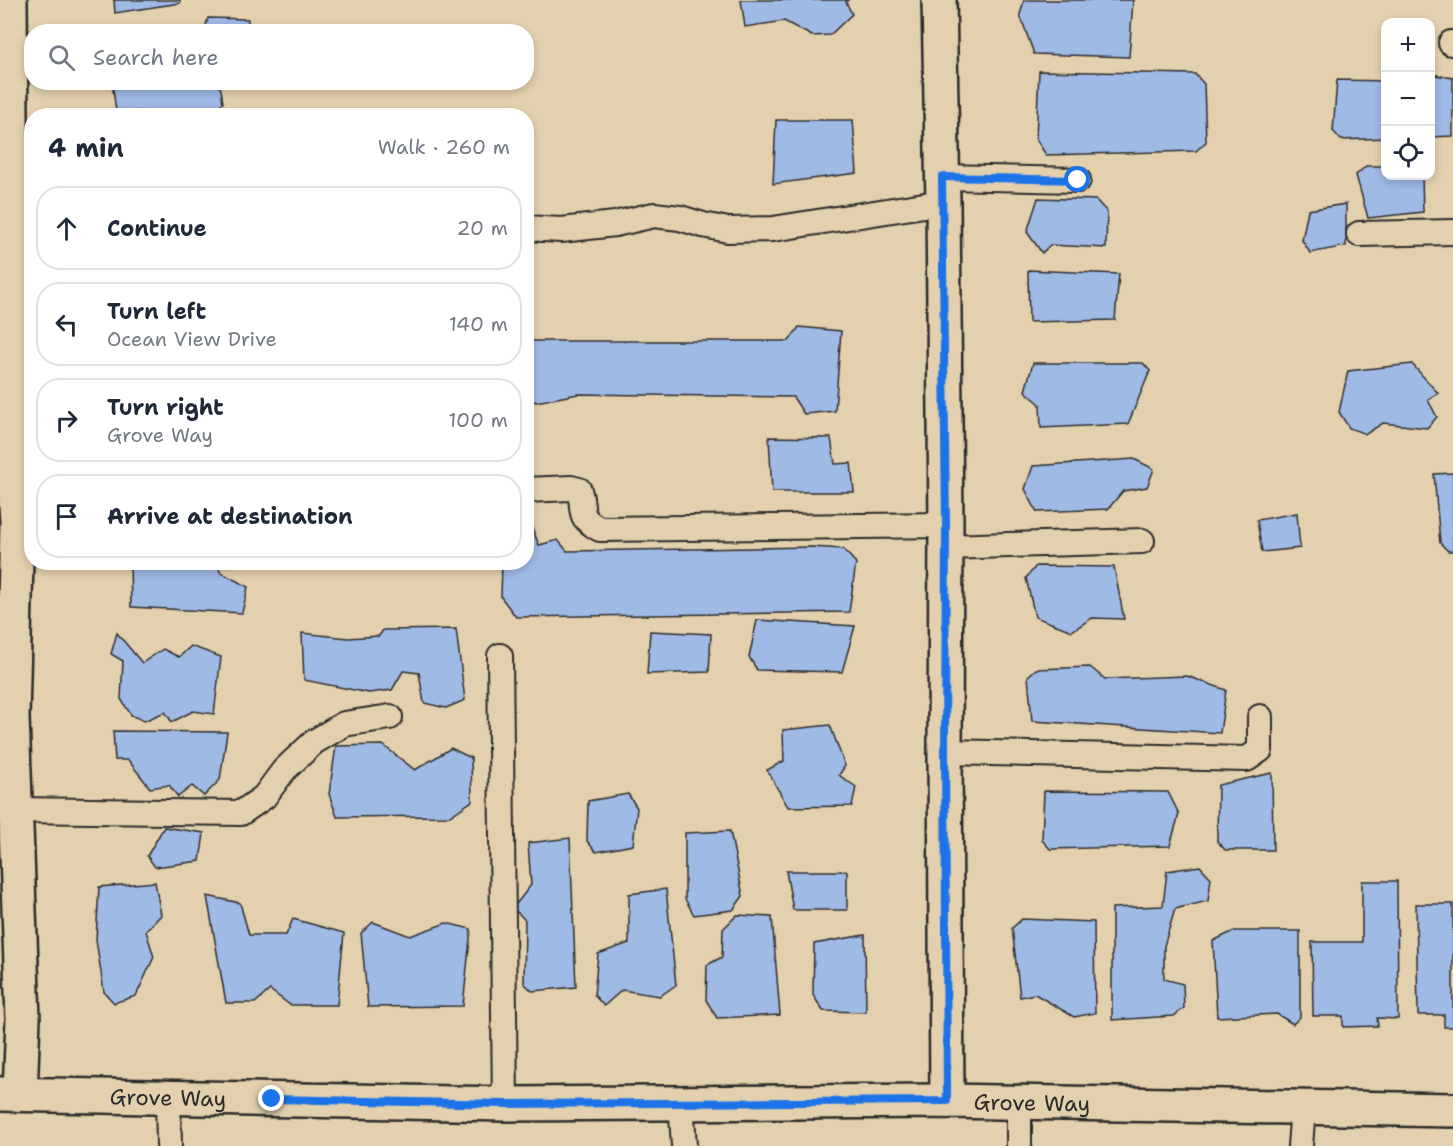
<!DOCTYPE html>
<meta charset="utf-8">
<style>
:root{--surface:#fff;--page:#f2f2f3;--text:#1f2937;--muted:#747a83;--line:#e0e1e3}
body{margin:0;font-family:"Shantell Sans",sans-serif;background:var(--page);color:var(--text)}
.controls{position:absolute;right:18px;top:18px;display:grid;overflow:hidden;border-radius:12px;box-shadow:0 3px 9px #0003}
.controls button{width:54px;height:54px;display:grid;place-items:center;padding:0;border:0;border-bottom:2px solid var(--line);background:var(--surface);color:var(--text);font:30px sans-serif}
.stop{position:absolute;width:18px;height:18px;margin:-14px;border:4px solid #1a73e8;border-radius:50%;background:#fff}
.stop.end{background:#1a73e8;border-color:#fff;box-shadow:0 2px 6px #0008}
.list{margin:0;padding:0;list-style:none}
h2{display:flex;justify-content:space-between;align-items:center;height:78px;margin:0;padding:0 24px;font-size:26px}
h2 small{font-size:20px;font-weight:400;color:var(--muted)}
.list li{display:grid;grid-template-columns:39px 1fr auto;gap:18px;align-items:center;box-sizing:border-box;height:84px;margin:0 12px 12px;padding:0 12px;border:2px solid var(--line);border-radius:24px}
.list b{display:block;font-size:22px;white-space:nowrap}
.list p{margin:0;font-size:20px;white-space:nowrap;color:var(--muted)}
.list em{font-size:20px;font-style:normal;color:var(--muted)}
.icon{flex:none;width:33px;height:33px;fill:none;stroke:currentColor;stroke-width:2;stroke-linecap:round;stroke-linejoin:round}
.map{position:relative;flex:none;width:1453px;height:1146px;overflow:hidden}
.search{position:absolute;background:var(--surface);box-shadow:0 3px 9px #0003;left:24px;top:24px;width:510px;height:66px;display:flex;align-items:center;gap:15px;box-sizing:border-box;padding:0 21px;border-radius:24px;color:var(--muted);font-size:22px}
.panel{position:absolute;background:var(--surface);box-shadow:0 3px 9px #0003;left:24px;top:108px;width:510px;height:462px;border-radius:24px}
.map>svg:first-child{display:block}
.building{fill:#a0bae6;stroke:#2b2b2b;stroke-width:1.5}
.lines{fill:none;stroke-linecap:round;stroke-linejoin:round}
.lane-casing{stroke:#2b2b2b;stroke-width:28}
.street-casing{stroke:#2b2b2b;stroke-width:38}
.secondary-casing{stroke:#2b2b2b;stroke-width:38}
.lane{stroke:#e3d0ae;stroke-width:24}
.street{stroke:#e3d0ae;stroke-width:33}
.secondary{stroke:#e3d0ae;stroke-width:33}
.route{stroke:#1a73e8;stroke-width:8}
.labels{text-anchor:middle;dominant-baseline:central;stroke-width:5;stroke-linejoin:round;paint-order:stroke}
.street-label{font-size:22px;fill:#2b2b2b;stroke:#e3d0ae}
</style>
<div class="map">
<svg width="1453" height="1146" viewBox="0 0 1453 1146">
<rect width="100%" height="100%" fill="#e3d0ae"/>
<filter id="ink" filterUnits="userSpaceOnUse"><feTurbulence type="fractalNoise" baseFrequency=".0167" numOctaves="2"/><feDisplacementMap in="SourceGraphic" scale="12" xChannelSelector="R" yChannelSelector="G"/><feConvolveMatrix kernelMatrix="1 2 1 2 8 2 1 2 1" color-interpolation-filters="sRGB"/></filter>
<g filter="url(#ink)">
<g class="building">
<polygon points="114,0 180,0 180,3 115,13"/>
<polygon points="741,0 848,0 846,2 852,14 830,35 812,36 784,21 745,27"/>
<polygon points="1024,0 1133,0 1129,57 1034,54 1020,15"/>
<polygon points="208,18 248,19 248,32 204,32"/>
<polygon points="1039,71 1195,74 1204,84 1206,142 1196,151 1046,155 1036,139"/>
<polygon points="1436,75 1453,78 1453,136 1430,137 1430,81"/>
<polygon points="1337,80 1386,81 1386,138 1341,140 1333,131"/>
<polygon points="112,82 215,82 221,89 223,103 208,112 116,111"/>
<polygon points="776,120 853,120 857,173 773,184"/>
<polygon points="1366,166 1386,166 1386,176 1422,176 1423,212 1368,218 1356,175"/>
<polygon points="1038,198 1096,200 1107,212 1106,248 1050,245 1042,253 1027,232"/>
<polygon points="1346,204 1346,246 1310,253 1302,240 1308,210"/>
<polygon points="1028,270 1119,274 1115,320 1029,322"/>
<polygon points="799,327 841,331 835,411 804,414 793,397 578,394 536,402 526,397 526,343 529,341 789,341"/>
<polygon points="1033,363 1143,363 1150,371 1128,424 1041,428 1040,404 1025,391"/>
<polygon points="1412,364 1438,393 1428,400 1437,417 1427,428 1383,423 1366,434 1349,428 1339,412 1348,371"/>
<polygon points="769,437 831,438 835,464 851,463 854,492 772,492"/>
<polygon points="1134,459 1154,469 1147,487 1123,491 1108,509 1037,512 1025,489 1033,466"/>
<polygon points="1453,473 1453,551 1448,551 1440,543 1434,474"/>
<polygon points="1297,513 1300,548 1262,552 1257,520"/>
<polygon points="526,525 531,525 539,545 558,540 567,551 812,547 843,549 856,563 849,612 516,617 501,597 502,562 526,562"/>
<polygon points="130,562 218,562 220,572 248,587 242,613 131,607"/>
<polygon points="1036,566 1114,567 1124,619 1092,618 1072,631 1035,617 1026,578"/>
<polygon points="757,620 855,626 842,672 757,670 749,657"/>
<polygon points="456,629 465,700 446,708 424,703 419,673 403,671 392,690 369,693 304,680 302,633 348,638 379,636 383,630"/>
<polygon points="650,631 711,634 709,672 647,674"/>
<polygon points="117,633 142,663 163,649 179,657 191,646 221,657 214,714 193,711 172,722 165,712 144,721 131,715 121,699 123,661 111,654"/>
<polygon points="1090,667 1105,679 1187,676 1226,690 1220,733 1032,721 1028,676 1036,669"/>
<polygon points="830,725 845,766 839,775 856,787 852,806 788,807 767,770 784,761 783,730"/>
<polygon points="113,731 227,732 220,780 204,796 192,786 178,797 169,785 150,788 128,760 115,760"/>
<polygon points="383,745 415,770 451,748 471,758 472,801 450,816 337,817 329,794 336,746"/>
<polygon points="1272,773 1273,850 1225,850 1217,841 1218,785"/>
<polygon points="1044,791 1168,792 1179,814 1170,846 1050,849 1042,840"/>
<polygon points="628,794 637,808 633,845 596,852 587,841 588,801"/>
<polygon points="164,827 204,833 200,861 155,867 147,856"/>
<polygon points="730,831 743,896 733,910 694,915 685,899 685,833"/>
<polygon points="570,838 576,987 532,991 524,983 525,920 513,908 531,885 528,843"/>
<polygon points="1200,866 1211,878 1208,901 1175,909 1164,946 1164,979 1183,984 1184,1008 1174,1016 1112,1020 1112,908 1163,906 1167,871"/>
<polygon points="786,871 847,871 847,910 793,910"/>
<polygon points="1362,881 1397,881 1398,1019 1377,1018 1378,1026 1343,1027 1343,1016 1313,1016 1312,942 1362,942"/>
<polygon points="155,882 161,915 146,931 154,957 136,996 114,1003 104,992 96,940 99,887"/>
<polygon points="666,889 676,985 660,996 622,990 604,1006 594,995 598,954 629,943 629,894"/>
<polygon points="207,896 240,903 249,935 286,935 293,919 344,933 337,1005 290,1005 270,990 255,1003 226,1003"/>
<polygon points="1416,904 1453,904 1453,1027 1444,1027 1444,1015 1418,1015"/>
<polygon points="737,915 772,917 780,1015 717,1018 706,1000 707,965 722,957 723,929"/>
<polygon points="1022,919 1094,922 1095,1013 1074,1017 1035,994 1020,997 1012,928"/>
<polygon points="373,922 410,936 446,923 471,929 463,1006 368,1007 361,933"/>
<polygon points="1234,931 1300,931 1300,1017 1293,1024 1277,1014 1217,1017 1213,941"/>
<polygon points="865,935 866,1012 823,1011 813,995 814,944"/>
</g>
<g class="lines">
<defs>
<g id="lane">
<polyline points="1451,43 1453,43"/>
<polyline points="942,177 1078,180"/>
<polyline points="526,228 561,230 615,224 654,215 680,218 703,225 728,230 773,229 943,202"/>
<polyline points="1359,234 1453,232"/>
<path d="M526 490 571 488 579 490C586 511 575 516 600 529L946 525"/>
<polyline points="946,547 1142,541"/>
<polyline points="500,656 505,1104"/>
<polyline points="945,752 1247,759 1260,750 1260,717"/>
<polyline points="16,810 241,813 264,797 284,770 314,742 344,724 390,717"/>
<polyline points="168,1097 169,1146"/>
<polyline points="681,1102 684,1146"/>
<polyline points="1019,1103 1019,1146"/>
<polyline points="1300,1146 1303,1108"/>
</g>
<g id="street">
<polyline points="10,0 13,362 13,457 17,522 12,717 23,1019 20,1094"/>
<polyline points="939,0 943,202 946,525 945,752 947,1101"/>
</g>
<g id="secondary">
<path id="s1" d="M0 1094 505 1104 947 1101 1453 1110"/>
</g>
</defs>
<use href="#lane" class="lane-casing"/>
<use href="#street" class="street-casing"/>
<use href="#secondary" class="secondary-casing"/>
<use href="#lane" class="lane"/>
<use href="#street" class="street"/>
<use href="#secondary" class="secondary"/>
</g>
</g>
<g class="lines" filter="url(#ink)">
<polyline class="route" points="272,1099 505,1104 947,1101 945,752 946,525 942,177 1078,180"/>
</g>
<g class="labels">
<g class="street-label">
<text stroke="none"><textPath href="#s1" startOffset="168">Grove Way</textPath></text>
<text stroke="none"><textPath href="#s1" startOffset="1032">Grove Way</textPath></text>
</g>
</g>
</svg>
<div class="controls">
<button>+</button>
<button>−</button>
<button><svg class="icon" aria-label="locate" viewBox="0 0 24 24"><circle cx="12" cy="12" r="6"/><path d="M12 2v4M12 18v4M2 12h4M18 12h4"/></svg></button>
</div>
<div class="stop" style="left:1078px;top:180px"></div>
<div class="stop end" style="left:272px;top:1099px"></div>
<div class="search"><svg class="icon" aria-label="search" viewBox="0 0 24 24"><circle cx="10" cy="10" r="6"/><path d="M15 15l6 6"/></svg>Search here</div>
<section class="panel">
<h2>4 min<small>Walk · 260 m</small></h2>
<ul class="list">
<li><svg class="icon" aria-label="ahead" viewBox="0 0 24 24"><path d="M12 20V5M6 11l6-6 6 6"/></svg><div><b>Continue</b></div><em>20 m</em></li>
<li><svg class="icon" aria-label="left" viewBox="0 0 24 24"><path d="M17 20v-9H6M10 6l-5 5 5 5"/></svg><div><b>Turn left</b><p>Ocean View Drive</p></div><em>140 m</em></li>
<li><svg class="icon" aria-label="right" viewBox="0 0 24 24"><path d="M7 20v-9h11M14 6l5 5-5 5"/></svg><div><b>Turn right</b><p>Grove Way</p></div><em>100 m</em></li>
<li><svg class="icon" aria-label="arrive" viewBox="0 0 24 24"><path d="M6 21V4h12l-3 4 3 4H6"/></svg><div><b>Arrive at destination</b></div></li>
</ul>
</section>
</div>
